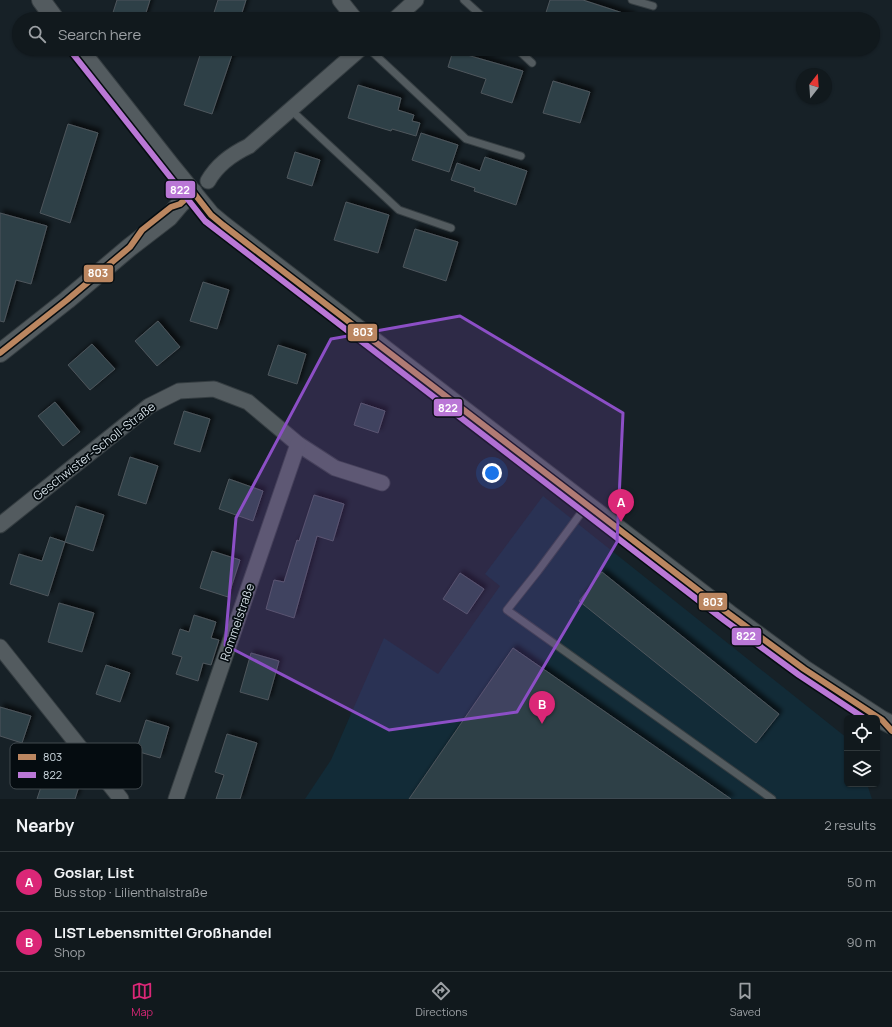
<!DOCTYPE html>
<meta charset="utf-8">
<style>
:root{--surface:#11191d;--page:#1e262a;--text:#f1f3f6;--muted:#9ca0a4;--line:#30383b;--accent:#db2777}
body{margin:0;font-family:Manrope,sans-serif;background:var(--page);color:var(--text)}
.controls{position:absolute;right:12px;bottom:12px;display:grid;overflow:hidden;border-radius:6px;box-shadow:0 1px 3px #0004}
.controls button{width:36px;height:36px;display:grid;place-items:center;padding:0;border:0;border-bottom:1px solid var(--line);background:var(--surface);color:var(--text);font:20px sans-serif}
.compass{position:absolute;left:796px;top:68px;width:36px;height:36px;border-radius:50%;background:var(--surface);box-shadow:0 1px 3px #0004;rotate:17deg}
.you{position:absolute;left:492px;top:473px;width:14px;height:14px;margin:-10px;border:3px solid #fff;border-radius:50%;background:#1a73e8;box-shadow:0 0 0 6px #1a73e833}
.badge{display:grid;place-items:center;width:26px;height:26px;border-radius:50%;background:var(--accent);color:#fff;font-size:13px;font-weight:700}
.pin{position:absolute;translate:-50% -33px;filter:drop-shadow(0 1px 2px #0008)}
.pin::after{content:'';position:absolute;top:21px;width:14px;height:12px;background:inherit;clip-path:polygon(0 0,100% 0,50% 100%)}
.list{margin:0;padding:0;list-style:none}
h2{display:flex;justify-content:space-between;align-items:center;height:52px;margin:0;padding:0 16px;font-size:17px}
h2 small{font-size:13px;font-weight:400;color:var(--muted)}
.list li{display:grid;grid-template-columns:26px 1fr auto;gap:12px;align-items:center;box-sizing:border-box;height:60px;padding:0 16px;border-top:1px solid var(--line)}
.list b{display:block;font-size:15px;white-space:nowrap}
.list p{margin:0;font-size:13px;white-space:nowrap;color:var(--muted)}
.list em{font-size:13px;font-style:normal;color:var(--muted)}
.icon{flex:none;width:22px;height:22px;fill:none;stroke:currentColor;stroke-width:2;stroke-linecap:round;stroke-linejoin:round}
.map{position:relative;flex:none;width:892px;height:799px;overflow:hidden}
.search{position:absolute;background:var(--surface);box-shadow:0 1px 3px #0004;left:12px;right:12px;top:12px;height:44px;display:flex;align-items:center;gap:10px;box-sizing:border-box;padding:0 14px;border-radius:22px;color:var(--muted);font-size:15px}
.sheet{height:172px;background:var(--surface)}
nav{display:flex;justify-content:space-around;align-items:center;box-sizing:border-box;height:56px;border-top:1px solid var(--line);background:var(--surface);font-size:11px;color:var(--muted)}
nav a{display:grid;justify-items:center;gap:2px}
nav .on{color:var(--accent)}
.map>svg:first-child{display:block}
.built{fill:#122b37}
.building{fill:#2e3f47;stroke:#4e565c;filter:url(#shadow)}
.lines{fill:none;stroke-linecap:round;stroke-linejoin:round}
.service-casing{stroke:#353d41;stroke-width:9}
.minor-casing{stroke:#353d41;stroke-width:17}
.tertiary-casing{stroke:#353d41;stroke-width:20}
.service{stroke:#535b5f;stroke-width:7}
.minor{stroke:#535b5f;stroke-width:15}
.tertiary{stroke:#535b5f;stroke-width:18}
.bus-1-casing{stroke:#050c10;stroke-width:9}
.bus-2-casing{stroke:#050c10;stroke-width:9}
.bus-1{stroke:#bb8660;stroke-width:6}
.bus-2{stroke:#ba77d6;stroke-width:6}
.marked{fill:#8c4fc6;fill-opacity:0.2;stroke:#8c4fc6;stroke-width:3;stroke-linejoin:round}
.labels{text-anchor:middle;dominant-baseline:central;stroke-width:3.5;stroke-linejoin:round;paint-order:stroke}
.street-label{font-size:12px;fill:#d1dce3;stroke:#050c10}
.key{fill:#050c10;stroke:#424a4f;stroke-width:1}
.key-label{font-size:11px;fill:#d1dce3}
.line-badge{stroke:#050c10;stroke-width:1.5}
.badge-label{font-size:11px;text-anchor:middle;font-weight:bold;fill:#fff}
</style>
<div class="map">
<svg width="892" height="799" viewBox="0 0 892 799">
<defs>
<filter id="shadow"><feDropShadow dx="3.5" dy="-3.5" stdDeviation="2" flood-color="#0009"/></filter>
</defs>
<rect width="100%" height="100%" fill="#172127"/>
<polygon class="built" points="543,496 847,738 847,784 867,784 872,799 305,799 331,760 384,638 438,674 500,586 485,574"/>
<g class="building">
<polygon points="117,0 150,0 144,19 111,19"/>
<polygon points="218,0 246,0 240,19 212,19"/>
<polygon points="550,0 583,0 632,16 632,19 544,19"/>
<polygon points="202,49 234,49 212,114 184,105"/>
<polygon points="453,51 523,71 512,103 481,93 486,79 448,67"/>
<polygon points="553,81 590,92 580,123 543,113"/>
<polygon points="358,85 401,98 398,110 414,115 412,121 420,123 416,136 392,129 391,131 348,118"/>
<polygon points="68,124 98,133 70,223 40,213"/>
<polygon points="421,133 458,145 449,172 412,160"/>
<polygon points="295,152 320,160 312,186 287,178"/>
<polygon points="485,157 527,171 516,205 474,191 475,188 451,180 457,163 480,171"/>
<polygon points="346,202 389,215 378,253 334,240"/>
<polygon points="0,213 47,226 31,284 16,280 4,322 0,321"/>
<polygon points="415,229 458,242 446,281 403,267"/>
<polygon points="203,282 229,290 217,329 190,321"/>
<polygon points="158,321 180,347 157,366 135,341"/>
<polygon points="92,344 115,369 90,390 68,365"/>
<polygon points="278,345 306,354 297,384 268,375"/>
<polygon points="55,402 80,432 63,446 38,416"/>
<polygon points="361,403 385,411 378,433 354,425"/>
<polygon points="184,411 210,419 200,452 174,444"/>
<polygon points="130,457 158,466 146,504 118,495"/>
<polygon points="229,479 263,491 253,521 219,509"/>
<polygon points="314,495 344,504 333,541 317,536 294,618 266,609 274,580 284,582 297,540 299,541"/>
<polygon points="76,506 104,515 93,551 65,542"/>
<polygon points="50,537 65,542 48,596 10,584 19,554 42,561"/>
<polygon points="212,551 240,560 228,597 200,588"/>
<polygon points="602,572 779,714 756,743 579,601"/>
<polygon points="460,573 484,589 467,614 443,599"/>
<polygon points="59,603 94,613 82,652 48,642"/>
<polygon points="194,615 216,622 211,638 219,640 211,665 203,663 198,681 176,674 182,657 172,654 180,629 189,632"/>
<polygon points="513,648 731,799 409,799"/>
<polygon points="251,653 279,661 268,700 240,692"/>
<polygon points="106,665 130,673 120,702 96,694"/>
<polygon points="0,707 31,716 22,743 0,736"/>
<polygon points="146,720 169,727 160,758 136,751"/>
<polygon points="227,734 257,743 240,799 216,799 224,775 215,772"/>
<polygon points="47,769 81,780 75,799 37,799"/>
</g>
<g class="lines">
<defs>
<g id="service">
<polyline points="464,0 485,19"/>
<polyline points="632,0 653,6"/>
<polyline points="369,49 466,139 521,156"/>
<polyline points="517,49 532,63"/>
<polyline points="291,110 399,210 451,228"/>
<polyline points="587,505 538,571 507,610 772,799"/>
</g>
<g id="minor">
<polyline points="340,0 355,19"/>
<polyline points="395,19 416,0"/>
<path d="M208 181C217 165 232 154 249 146L360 49"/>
<polyline points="0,525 149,406 179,391 214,389 248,402 298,444 335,468 382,483"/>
<polyline points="0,647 121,799"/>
<polyline points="176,799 298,444"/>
</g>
<g id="tertiary">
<polyline points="41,0 55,19"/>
<polyline points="79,49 171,166 211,215 223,225 729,614 804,669 882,720 892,725"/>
<polyline points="0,353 67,300 130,247 169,217 180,204 193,192"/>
</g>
</defs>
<use href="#service" class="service-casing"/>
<use href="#minor" class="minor-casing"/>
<use href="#tertiary" class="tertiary-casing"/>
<use href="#service" class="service"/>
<use href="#minor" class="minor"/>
<use href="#tertiary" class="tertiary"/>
<defs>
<g id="bus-1">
<polyline points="193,192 211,215 223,225 729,614 804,669 882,720 892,731"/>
<polyline points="0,353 67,300 130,247 142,230 171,207 180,204 193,192"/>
</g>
<polyline id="bus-2" points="73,54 205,221 724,620 799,675 864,718"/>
</defs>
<use href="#bus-1" class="bus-1-casing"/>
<use href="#bus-2" class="bus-2-casing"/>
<use href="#bus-1" class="bus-1"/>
<use href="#bus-2" class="bus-2"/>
</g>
<path class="marked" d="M460 316 623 413 617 542 517 712 389 730 225 645 236 518 331 339Z"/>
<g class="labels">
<g class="street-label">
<text transform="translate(94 451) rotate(-38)">Geschwister-Scholl-Straße</text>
<text transform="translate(237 622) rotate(-71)">Rommelstraße</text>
</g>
</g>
<rect x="10" y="743" width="132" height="46" rx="6" class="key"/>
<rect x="18" y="754" width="18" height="6" fill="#bb8660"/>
<rect x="18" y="772" width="18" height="6" fill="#ba77d6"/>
<g class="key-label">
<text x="43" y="761">803</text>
<text x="43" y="779">822</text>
</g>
<g class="line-badge">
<rect x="165" y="180" width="31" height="19" rx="4" fill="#ba77d6"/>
<rect x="83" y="264" width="31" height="19" rx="4" fill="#bb8660"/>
<rect x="347" y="323" width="31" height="19" rx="4" fill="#bb8660"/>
<rect x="433" y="398" width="30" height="19" rx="4" fill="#ba77d6"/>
<rect x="698" y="592" width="30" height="19" rx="4" fill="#bb8660"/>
<rect x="731" y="627" width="31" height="19" rx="4" fill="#ba77d6"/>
</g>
<g class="badge-label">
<text x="180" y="194">822</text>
<text x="98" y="277">803</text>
<text x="363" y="336">803</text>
<text x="448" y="412">822</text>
<text x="713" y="606">803</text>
<text x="746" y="640">822</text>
</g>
</svg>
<div class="controls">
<button><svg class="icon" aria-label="locate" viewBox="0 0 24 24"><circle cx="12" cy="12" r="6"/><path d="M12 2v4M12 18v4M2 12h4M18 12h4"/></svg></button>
<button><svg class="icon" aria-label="layers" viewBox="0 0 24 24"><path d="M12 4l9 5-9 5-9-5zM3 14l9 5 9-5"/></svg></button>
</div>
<svg class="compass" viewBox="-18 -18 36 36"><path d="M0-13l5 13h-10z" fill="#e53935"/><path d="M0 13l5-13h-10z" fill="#9ca0a4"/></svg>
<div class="you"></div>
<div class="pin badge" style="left:621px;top:522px">A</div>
<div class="pin badge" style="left:542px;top:724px">B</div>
<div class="search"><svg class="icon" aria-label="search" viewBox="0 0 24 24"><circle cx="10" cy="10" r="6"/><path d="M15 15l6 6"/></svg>Search here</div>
</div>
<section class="sheet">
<h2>Nearby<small>2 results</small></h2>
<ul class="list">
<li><span class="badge">A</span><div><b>Goslar, List</b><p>Bus stop · Lilienthalstraße</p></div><em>50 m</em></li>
<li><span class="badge">B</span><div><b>LIST Lebensmittel Großhandel</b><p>Shop</p></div><em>90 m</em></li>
</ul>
</section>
<nav>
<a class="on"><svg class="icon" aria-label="map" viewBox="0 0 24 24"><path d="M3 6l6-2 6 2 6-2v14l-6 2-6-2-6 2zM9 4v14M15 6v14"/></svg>Map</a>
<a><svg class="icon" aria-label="directions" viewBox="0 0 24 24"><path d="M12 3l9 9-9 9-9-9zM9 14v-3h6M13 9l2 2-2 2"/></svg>Directions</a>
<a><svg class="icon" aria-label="saved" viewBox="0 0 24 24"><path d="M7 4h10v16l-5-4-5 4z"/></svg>Saved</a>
</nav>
